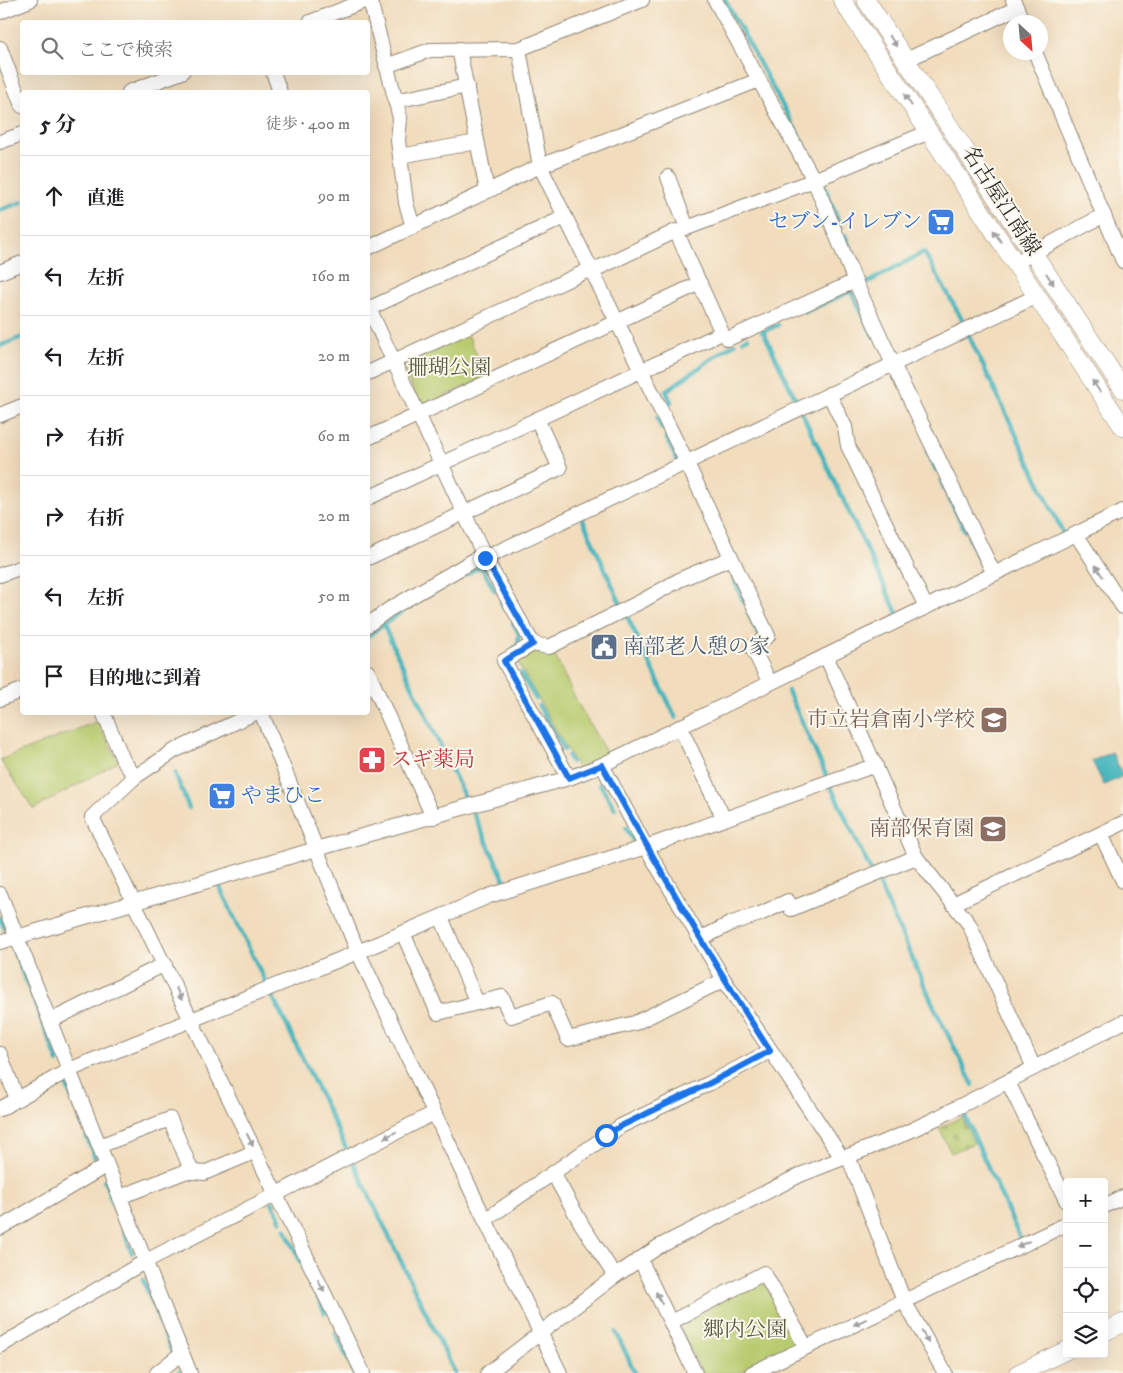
<!DOCTYPE html>
<html lang="ja">
<meta charset="utf-8">
<style>
:root{--surface:#fff;--page:#f6f6f6;--text:#202124;--muted:#757577;--line:#e0e0e0}
body{margin:0;font-family:"IM FELL DW Pica","Noto Serif JP",serif;background:var(--page);color:var(--text)}
.controls{position:absolute;right:15px;bottom:15px;display:grid;overflow:hidden;border-radius:5px;box-shadow:0 5px 20px #0002}
.controls button{width:45px;height:45px;display:grid;place-items:center;padding:0;border:0;border-bottom:1px solid var(--line);background:var(--surface);color:var(--text);font:25px sans-serif}
.compass{position:absolute;left:1003px;top:15px;width:45px;height:45px;border-radius:50%;background:var(--surface);box-shadow:0 5px 20px #0002;rotate:154deg}
.stop{position:absolute;width:15px;height:15px;margin:-11px;border:4px solid #1a73e8;border-radius:50%;background:#fff}
.stop.end{background:#1a73e8;border-color:#fff;box-shadow:0 1px 5px #0008}
.list{margin:0;padding:0;list-style:none}
h2{display:flex;justify-content:space-between;align-items:center;height:65px;margin:0;padding:0 20px;font-size:21px}
h2 small{font-size:16px;font-weight:400;color:var(--muted)}
.list li{display:grid;grid-template-columns:32px 1fr auto;gap:15px;align-items:center;box-sizing:border-box;height:80px;padding:0 20px;border-top:1px solid var(--line)}
.list b{display:block;font-size:19px;white-space:nowrap}
.list em{font-size:16px;font-style:normal;color:var(--muted)}
.icon{flex:none;width:28px;height:28px;fill:none;stroke:currentColor;stroke-width:2;stroke-linecap:round;stroke-linejoin:round}
.map{position:relative;flex:none;width:1123px;height:1373px;overflow:hidden}
.search{position:absolute;background:var(--surface);box-shadow:0 5px 20px #0002;left:20px;top:20px;width:350px;height:55px;display:flex;align-items:center;gap:12px;box-sizing:border-box;padding:0 18px;border-radius:5px;color:var(--muted);font-size:19px}
.panel{position:absolute;background:var(--surface);box-shadow:0 5px 20px #0002;left:20px;top:90px;width:350px;height:625px;border-radius:5px}
.map>svg:first-child{display:block}
.cemetery{fill:url(#cemetery-stones);stroke:#727b4c}
.park{fill:#b8cb6e;stroke:#727b4c}
.water{fill:#44b4bd;stroke:#387074}
.lines{fill:none;stroke-linecap:round;stroke-linejoin:round}
.stream{stroke:#44b4bd;stroke-width:4.5}
.minor-casing{stroke:#8e8474;stroke-width:16}
.major-casing{stroke:#8e8474;stroke-width:19}
.minor{stroke:#fff;stroke-width:14}
.major{stroke:#fff;stroke-width:18}
.oneway{fill:#a0a0a0}
.route{stroke:#1a73e8;stroke-width:6}
.labels{text-anchor:middle;dominant-baseline:central;stroke-width:4;stroke-linejoin:round;paint-order:stroke}
.street-label{font-size:21px;fill:#2b2b2b;stroke:#fbf7ec}
.shop-label{font-size:21px;fill:#366cbe;stroke:#fbf7ec;text-anchor:end}
.park-label{font-size:21px;fill:#555b3f;stroke:#fbf7ec}
.service-label{font-size:21px;fill:#4e5e75;stroke:#fbf7ec;text-anchor:start}
.education-label{font-size:21px;fill:#785e54;stroke:#fbf7ec;text-anchor:end}
.health-label{font-size:21px;fill:#be3a42;stroke:#fbf7ec;text-anchor:start}
</style>
<div class="map">
<svg width="1123" height="1373" viewBox="0 0 1123 1373">
<defs>
<pattern id="cemetery-stones" width="16" height="16" patternUnits="userSpaceOnUse" patternTransform="scale(1.25)"><rect width="16" height="16" fill="#b8cb6e"/><path d="M2 7V4a2 2 0 0 1 4 0v3zM10 15v-3a2 2 0 0 1 4 0v3z" fill="#9eae5f"/></pattern>
</defs>
<rect width="100%" height="100%" fill="#fbf7ec"/>
<filter id="ink" filterUnits="userSpaceOnUse"><feTurbulence type="fractalNoise" baseFrequency=".02" numOctaves="2"/><feDisplacementMap in="SourceGraphic" scale="10" xChannelSelector="R" yChannelSelector="G"/><feConvolveMatrix kernelMatrix="1 2 1 2 8 2 1 2 1" color-interpolation-filters="sRGB"/></filter>
<filter id="wash" filterUnits="userSpaceOnUse"><feTurbulence type="fractalNoise" baseFrequency=".0096" numOctaves="4" result="noise"/><feDisplacementMap in="SourceGraphic" scale="20" xChannelSelector="R" yChannelSelector="G"/><feGaussianBlur stdDeviation="1.12" result="paint"/><feColorMatrix in="noise" values="0 0 0 0 0 0 0 0 0 0 0 0 0 0 0 0 0 1.4 0 .05"/><feComposite in="paint" operator="in"/></filter>
<g filter="url(#wash)">
<rect width="100%" height="100%" fill="#f1dcbc"/>
<polygon class="cemetery" points="962,1117 974,1143 951,1153 939,1128"/>
<g class="park">
<polygon points="467,333 487,377 425,405 419,403 403,368 405,362"/>
<polygon points="552,650 577,702 607,754 578,769 517,661 533,651"/>
<polygon points="98,721 118,762 34,809 0,760"/>
<polygon points="757,1282 765,1284 797,1342 796,1347 739,1373 702,1373 681,1330 682,1323"/>
</g>
<polygon class="water" points="1112,752 1123,776 1104,785 1092,761"/>
<g class="lines">
<g class="stream">
<polyline points="725,0 816,167"/>
<polyline points="825,187 841,227"/>
<polyline points="0,210 22,202"/>
<polyline points="845,235 856,262"/>
<polyline points="859,269 865,284 924,252 964,323"/>
<polyline points="805,312 849,292 852,293 873,336"/>
<polyline points="763,331 797,402"/>
<polyline points="762,332 778,325"/>
<polyline points="968,334 1063,533"/>
<polyline points="743,340 748,338"/>
<polyline points="0,346 22,337"/>
<polyline points="662,407 671,402 666,391 727,348 735,344"/>
<polyline points="802,413 897,613"/>
<polyline points="657,417 662,429"/>
<polyline points="666,437 677,460"/>
<polyline points="927,451 936,470"/>
<polyline points="941,481 965,531"/>
<polyline points="690,486 700,507"/>
<polyline points="582,518 622,607"/>
<polyline points="969,538 981,564"/>
<polyline points="733,577 744,603"/>
<polyline points="501,602 505,609"/>
<polyline points="748,612 758,634"/>
<polyline points="626,614 676,718"/>
<polyline points="513,623 519,634 518,645 514,648"/>
<polyline points="383,624 465,798"/>
<polyline points="368,636 417,601 481,566 495,591"/>
<polyline points="520,673 536,699"/>
<polyline points="788,691 826,775"/>
<polyline points="539,706 564,750"/>
<polyline points="568,756 571,762"/>
<polyline points="175,773 189,808"/>
<polyline points="600,784 615,809"/>
<polyline points="831,787 871,871"/>
<polyline points="473,813 507,885"/>
<polyline points="626,828 635,843"/>
<polyline points="877,880 936,1011 973,1085"/>
<polyline points="218,884 266,983"/>
<polyline points="0,918 4,928"/>
<polyline points="13,949 58,1062"/>
<polyline points="273,997 346,1148"/>
<polyline points="66,1083 76,1109"/>
<polyline points="964,1114 1021,1240"/>
<polyline points="80,1119 83,1126"/>
<polyline points="86,1136 96,1160"/>
<polyline points="352,1160 455,1373"/>
<polyline points="104,1180 118,1216"/>
<polyline points="272,1202 281,1221"/>
<polyline points="122,1226 132,1253"/>
<polyline points="285,1229 303,1267"/>
<polyline points="307,1275 325,1313"/>
<polyline points="143,1280 172,1353"/>
<polyline points="616,1332 635,1373"/>
<polyline points="335,1333 355,1373"/>
<polyline points="179,1371 180,1373"/>
</g>
</g>
</g>
<g filter="url(#ink)">
<g class="lines">
<defs>
<g id="minor">
<polyline points="370,0 400,118 398,141 400,156 406,203 413,227"/>
<polyline points="715,0 814,180 855,281 893,364 994,574"/>
<polyline points="1013,0 1023,22"/>
<polyline points="0,12 30,0"/>
<polyline points="310,22 367,0"/>
<polyline points="0,48 22,106"/>
<polyline points="459,49 487,191"/>
<polyline points="519,49 540,166 687,463 768,636 752,647 770,683"/>
<polyline points="1035,52 1123,261"/>
<polyline points="906,60 1017,8"/>
<polyline points="386,66 430,50 519,49 642,0"/>
<polyline points="273,72 280,92"/>
<polyline points="129,92 182,72"/>
<polyline points="395,101 467,86"/>
<polyline points="0,142 22,134"/>
<polyline points="400,156 477,142"/>
<polyline points="668,177 687,228 814,180 929,132"/>
<polyline points="368,248 540,166 759,80"/>
<polyline points="1015,263 1104,215"/>
<polyline points="0,272 22,263"/>
<polyline points="368,306 485,558 533,644"/>
<polyline points="368,309 565,217"/>
<polyline points="728,339 855,281"/>
<polyline points="368,373 591,269"/>
<polyline points="829,394 845,427 848,446 926,607"/>
<polyline points="0,415 22,406"/>
<polyline points="368,438 700,283"/>
<polyline points="368,498 722,333 676,231 592,271"/>
<polyline points="1076,534 1123,607"/>
<polyline points="368,558 560,468 537,419"/>
<polyline points="485,558 1037,296"/>
<polyline points="0,575 22,567"/>
<polyline points="368,625 388,610 483,555"/>
<polyline points="826,656 916,857 969,924 1034,1068"/>
<polyline points="368,672 433,817"/>
<polyline points="0,699 22,690"/>
<polyline points="103,712 123,760 135,777 174,751 257,712"/>
<polyline points="261,712 358,952 478,1205 560,1373"/>
<polyline points="680,727 724,819"/>
<polyline points="602,765 646,847 724,980 842,1158"/>
<polyline points="135,777 92,817 363,1373"/>
<polyline points="569,778 504,661 533,644 549,647 642,601 681,579 731,558"/>
<polyline points="1101,834 1123,881"/>
<polyline points="0,894 69,1070 190,1373"/>
<polyline points="953,904 1123,823"/>
<polyline points="441,917 477,1003 502,997 511,1016 552,1003 568,1039 635,1023 724,980"/>
<polyline points="403,933 438,1013 477,1003"/>
<polyline points="700,939 732,923 760,914 788,901 791,909 916,857"/>
<polyline points="0,942 316,849 569,778 602,765 1123,511"/>
<polyline points="50,1021 165,964"/>
<polyline points="0,1054 17,1099"/>
<polyline points="1008,1082 1067,1202"/>
<polyline points="0,1109 69,1070 358,952 489,896 646,847 876,765"/>
<polyline points="99,1146 170,1119 192,1172"/>
<polyline points="848,1156 904,1301 945,1373"/>
<polyline points="553,1173 582,1225 615,1276"/>
<polyline points="120,1197 187,1171 204,1173 247,1155"/>
<polyline points="1104,1206 1123,1197"/>
<polyline points="485,1220 621,1126 710,1083 770,1051"/>
<polyline points="0,1228 107,1165"/>
<polyline points="640,1259 695,1373"/>
<polyline points="671,1322 764,1273 806,1347"/>
<polyline points="0,1346 146,1261 434,1113"/>
<polyline points="157,1373 182,1353"/>
<polyline points="488,1373 615,1276 658,1247 800,1175 899,1136 937,1118 1123,1022"/>
<polyline points="752,1373 1067,1224"/>
</g>
<g id="major">
<polyline points="842,0 1123,427"/>
<polyline points="866,0 1123,389"/>
<polyline points="1104,1332 1123,1323"/>
<polyline points="1019,1373 1067,1350"/>
</g>
</defs>
<use href="#minor" class="minor-casing"/>
<use href="#major" class="major-casing"/>
<use href="#minor" class="minor"/>
<use href="#major" class="major"/>
</g>
<defs><path id="oneway-solid" d="M-6-.8H1V-3.2L6.5 0L1 3.2V.8H-6Z" transform="scale(1.25)"/></defs>
<g class="oneway">
<use href="#oneway-solid" transform="translate(893 41) rotate(57)"/>
<use href="#oneway-solid" transform="translate(908 100) rotate(-123)"/>
<use href="#oneway-solid" transform="translate(997 236) rotate(-123)"/>
<use href="#oneway-solid" transform="translate(1050 279) rotate(57)"/>
<use href="#oneway-solid" transform="translate(1096 386) rotate(-123)"/>
<use href="#oneway-solid" transform="translate(1099 571) rotate(-123)"/>
<use href="#oneway-solid" transform="translate(179 994) rotate(64)"/>
<use href="#oneway-solid" transform="translate(390 1135) rotate(153)"/>
<use href="#oneway-solid" transform="translate(250 1140) rotate(64)"/>
<use href="#oneway-solid" transform="translate(1023 1244) rotate(155)"/>
<use href="#oneway-solid" transform="translate(321 1286) rotate(64)"/>
<use href="#oneway-solid" transform="translate(659 1298) rotate(-116)"/>
<use href="#oneway-solid" transform="translate(860 1322) rotate(155)"/>
<use href="#oneway-solid" transform="translate(925 1337) rotate(61)"/>
</g>
</g>
<g class="lines" filter="url(#ink)">
<path class="route" d="M485 558 533 644 504 661 569 778 602 765C655 862 710 958 770 1051L710 1083 621 1126 606 1135"/>
</g>
<defs>
<symbol id="supermarket-square" viewBox="-11 -11 22 22"><rect x="-9" y="-9" width="18" height="18" rx="4" fill="#3f7fe0" stroke="#fbf7ec"/><path d="M-6-5.5h2.5l.6 2H6L4.5 2H-2.5L-4.4-4H-6ZM-1.5 3.2a1.3 1.3 0 1 0 .1 0ZM3 3.2a1.3 1.3 0 1 0 .1 0Z" fill="#fff"/></symbol>
<symbol id="civic-square" viewBox="-11 -11 22 22"><rect x="-9" y="-9" width="18" height="18" rx="4" fill="#5c6f8a" stroke="#fbf7ec"/><path d="M-.6-6.5H3V-4.5H.6V-3L4-1V1h2V6H-6V1h2V-1L-.6-3ZM-1.2 2.5V6h2.4V2.5Z" fill="#fff"/></symbol>
<symbol id="school-square" viewBox="-11 -11 22 22"><rect x="-9" y="-9" width="18" height="18" rx="4" fill="#8d6e63" stroke="#fbf7ec"/><path d="M0-5L7-2L0 1L-7-2ZM-4 1L0 2.5L4 1V4Q0 6-4 4Z" fill="#fff"/></symbol>
<symbol id="pharmacy-square" viewBox="-11 -11 22 22"><rect x="-9" y="-9" width="18" height="18" rx="4" fill="#e0444e" stroke="#fbf7ec"/><path d="M-2-6h4v4h4v4h-4v4h-4v-4h-4v-4h4Z" fill="#fff"/></symbol>
</defs>
<g fill-rule="evenodd">
<use href="#supermarket-square" x="925" y="206" width="32" height="32"/>
<use href="#civic-square" x="588" y="631" width="32" height="32"/>
<use href="#school-square" x="978" y="704" width="32" height="32"/>
<use href="#pharmacy-square" x="356" y="744" width="32" height="32"/>
<use href="#supermarket-square" x="206" y="780" width="32" height="32"/>
<use href="#school-square" x="977" y="813" width="32" height="32"/>
</g>
<g class="labels">
<g class="street-label">
<text transform="translate(1001 201) rotate(57)">名古屋江南線</text>
</g>
<g class="shop-label">
<text x="922" y="222">セブン-イレブン</text>
<text x="241" y="796" text-anchor="start">やまひこ</text>
</g>
<g class="park-label">
<text x="449" y="368">珊瑚公園</text>
<text x="745" y="1330">郷内公園</text>
</g>
<g class="service-label">
<text x="623" y="647">南部老人憩の家</text>
</g>
<g class="education-label">
<text x="975" y="720">市立岩倉南小学校</text>
<text x="974" y="829">南部保育園</text>
</g>
<g class="health-label">
<text x="391" y="760">スギ薬局</text>
</g>
</g>
</svg>
<div class="controls">
<button>+</button>
<button>−</button>
<button><svg class="icon" aria-label="locate" viewBox="0 0 24 24"><circle cx="12" cy="12" r="6"/><path d="M12 2v4M12 18v4M2 12h4M18 12h4"/></svg></button>
<button><svg class="icon" aria-label="layers" viewBox="0 0 24 24"><path d="M12 4l9 5-9 5-9-5zM3 14l9 5 9-5"/></svg></button>
</div>
<svg class="compass" viewBox="-18 -18 36 36"><path d="M0-13l5 13h-10z" fill="#e53935"/><path d="M0 13l5-13h-10z" fill="#757577"/></svg>
<div class="stop" style="left:606px;top:1135px"></div>
<div class="stop end" style="left:485px;top:558px"></div>
<div class="search"><svg class="icon" aria-label="search" viewBox="0 0 24 24"><circle cx="10" cy="10" r="6"/><path d="M15 15l6 6"/></svg>ここで検索</div>
<section class="panel">
<h2>5 分<small>徒歩 · 400 m</small></h2>
<ul class="list">
<li><svg class="icon" aria-label="ahead" viewBox="0 0 24 24"><path d="M12 20V5M6 11l6-6 6 6"/></svg><div><b>直進</b></div><em>90 m</em></li>
<li><svg class="icon" aria-label="left" viewBox="0 0 24 24"><path d="M17 20v-9H6M10 6l-5 5 5 5"/></svg><div><b>左折</b></div><em>160 m</em></li>
<li><svg class="icon" aria-label="left" viewBox="0 0 24 24"><path d="M17 20v-9H6M10 6l-5 5 5 5"/></svg><div><b>左折</b></div><em>20 m</em></li>
<li><svg class="icon" aria-label="right" viewBox="0 0 24 24"><path d="M7 20v-9h11M14 6l5 5-5 5"/></svg><div><b>右折</b></div><em>60 m</em></li>
<li><svg class="icon" aria-label="right" viewBox="0 0 24 24"><path d="M7 20v-9h11M14 6l5 5-5 5"/></svg><div><b>右折</b></div><em>20 m</em></li>
<li><svg class="icon" aria-label="left" viewBox="0 0 24 24"><path d="M17 20v-9H6M10 6l-5 5 5 5"/></svg><div><b>左折</b></div><em>50 m</em></li>
<li><svg class="icon" aria-label="arrive" viewBox="0 0 24 24"><path d="M6 21V4h12l-3 4 3 4H6"/></svg><div><b>目的地に到着</b></div></li>
</ul>
</section>
</div>
